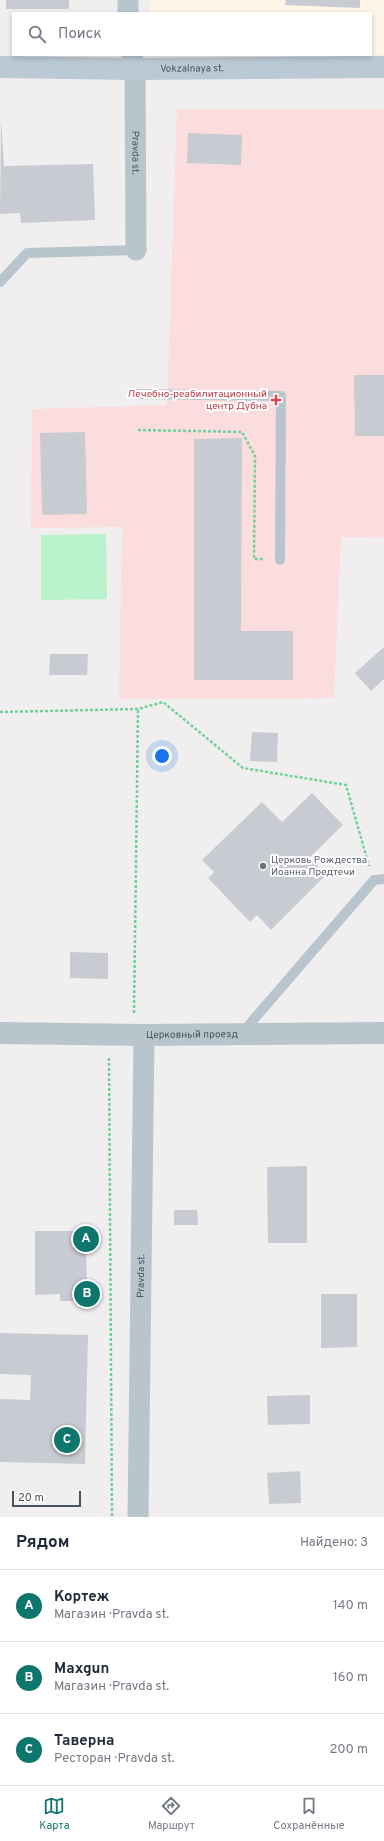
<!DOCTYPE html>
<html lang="ru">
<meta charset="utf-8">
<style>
:root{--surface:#fff;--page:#f2f2f3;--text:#1f2937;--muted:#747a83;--line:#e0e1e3;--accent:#0f766e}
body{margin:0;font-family:Overpass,sans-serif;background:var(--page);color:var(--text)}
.scale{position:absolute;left:12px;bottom:10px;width:69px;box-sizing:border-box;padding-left:4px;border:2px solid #46545d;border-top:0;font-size:11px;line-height:14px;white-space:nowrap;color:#46545d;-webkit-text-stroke:3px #fff;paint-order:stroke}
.you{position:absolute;left:162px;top:756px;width:14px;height:14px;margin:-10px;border:3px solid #fff;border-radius:50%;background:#1a73e8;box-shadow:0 0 0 6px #1a73e833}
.badge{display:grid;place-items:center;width:26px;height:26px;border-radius:50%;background:var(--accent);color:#fff;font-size:13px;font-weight:700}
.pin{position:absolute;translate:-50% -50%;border:2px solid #fff;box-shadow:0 1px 4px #0006}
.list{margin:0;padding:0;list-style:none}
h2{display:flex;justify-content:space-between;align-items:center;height:52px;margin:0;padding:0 16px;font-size:17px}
h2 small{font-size:13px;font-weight:400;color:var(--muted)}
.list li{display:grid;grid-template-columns:26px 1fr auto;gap:12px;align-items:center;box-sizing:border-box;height:72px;padding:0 16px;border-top:1px solid var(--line)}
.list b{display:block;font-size:15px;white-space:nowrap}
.list p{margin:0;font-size:13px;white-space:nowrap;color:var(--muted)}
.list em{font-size:13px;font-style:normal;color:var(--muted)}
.icon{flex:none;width:22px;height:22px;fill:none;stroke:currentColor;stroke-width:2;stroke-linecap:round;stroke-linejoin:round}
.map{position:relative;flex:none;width:384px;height:1517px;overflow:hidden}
.search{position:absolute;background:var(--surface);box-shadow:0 2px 6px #0003;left:12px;right:12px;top:12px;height:44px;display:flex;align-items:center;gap:10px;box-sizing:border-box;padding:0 14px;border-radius:0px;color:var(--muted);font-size:15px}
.sheet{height:268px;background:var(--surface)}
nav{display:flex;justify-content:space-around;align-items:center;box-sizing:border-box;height:56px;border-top:1px solid var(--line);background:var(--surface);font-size:11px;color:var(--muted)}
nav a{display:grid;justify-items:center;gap:2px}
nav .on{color:var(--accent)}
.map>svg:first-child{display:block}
.commercial{fill:#fdf5e7}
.medical{fill:#fcddde}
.green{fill:#baf2cb}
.building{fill:#c8ccd2}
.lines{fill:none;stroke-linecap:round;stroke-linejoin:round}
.path{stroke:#70d299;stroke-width:2.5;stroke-dasharray:3 2;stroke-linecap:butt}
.service{stroke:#b9c5cd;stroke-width:10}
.minor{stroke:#b9c5cd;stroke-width:21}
.tertiary{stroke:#b9c5cd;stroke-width:22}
.secondary{stroke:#bbc9d4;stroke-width:22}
.health-dot{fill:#e0444e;stroke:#fff;stroke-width:1.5}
.worship-dot{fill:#6b7280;stroke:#fff;stroke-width:1.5}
.labels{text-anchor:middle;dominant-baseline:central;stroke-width:4;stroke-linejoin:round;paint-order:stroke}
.street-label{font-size:10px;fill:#46545d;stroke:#fff}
.health-label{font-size:10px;fill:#be3a42;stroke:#fff;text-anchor:end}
.worship-label{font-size:10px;fill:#5b616d;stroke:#fff;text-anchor:start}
</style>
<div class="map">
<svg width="384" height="1517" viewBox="0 0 384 1517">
<rect width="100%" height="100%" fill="#f1eeef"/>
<polygon class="commercial" points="150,0 384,0 384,55 176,56 371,55 371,13 150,13"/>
<polygon class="medical" points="177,109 384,109 384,538 341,537 334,698 119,699 122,527 31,528 32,409 167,405"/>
<polygon class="green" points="106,534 107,599 41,600 41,535"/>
<g class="building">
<rect x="6" y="0" width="63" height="9"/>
<polygon points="286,0 360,0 360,8 285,5"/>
<polygon points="1,120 4,166 93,164 95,220 21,223 20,213 0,214"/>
<polygon points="188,133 242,135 241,165 187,163"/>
<polygon points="354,375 384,375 384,436 355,436"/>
<polygon points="85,432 87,514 42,515 40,433"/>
<polygon points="242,438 241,631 293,631 293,680 194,680 194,439"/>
<polygon points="384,647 384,679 371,691 355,673"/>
<polygon points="50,654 88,654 87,675 49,675"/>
<polygon points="252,732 278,733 277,762 250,761"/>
<polygon points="312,793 343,825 309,858 326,875 271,930 257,915 250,922 208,878 214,872 202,860 262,802 282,822"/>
<polygon points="70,952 108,953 108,979 70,978"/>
<polygon points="307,1166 307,1243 268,1243 267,1167"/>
<polygon points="174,1210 197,1210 198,1225 174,1225"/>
<polygon points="35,1231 93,1231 93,1244 86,1244 87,1288 95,1288 95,1301 60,1301 60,1294 35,1295"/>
<polygon points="321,1294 357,1294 357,1347 321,1348"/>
<polygon points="0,1333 88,1335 85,1464 0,1462 0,1399 30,1400 31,1375 0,1374"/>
<polygon points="310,1395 310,1424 268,1425 267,1396"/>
<polygon points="300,1471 301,1503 269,1504 267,1473"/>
</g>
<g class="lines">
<g class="path">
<polyline points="138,430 242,432 255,456 254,559 264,559"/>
<polyline points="0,712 138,709 163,702 243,768 346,785 369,866"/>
<polyline points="134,1013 138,709"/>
<polyline points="109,1058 112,1517"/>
</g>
<g class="service">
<polyline points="0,282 27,253 136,250"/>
<polyline points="138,394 281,396 280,560"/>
<polyline points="242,1033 374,880 384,879"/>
</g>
<g class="minor">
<polyline points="128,13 128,0"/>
<path id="s1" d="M132 55 135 69 136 250"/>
<path id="s2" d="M138 1517 144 1035"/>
</g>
<path class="tertiary" id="s3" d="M0 1033 144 1035 384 1033"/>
<path class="secondary" id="s4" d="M0 67 135 69 384 67"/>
</g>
<path class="health-dot" d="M274 394h4v4h4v4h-4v4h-4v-4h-4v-4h4z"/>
<circle class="worship-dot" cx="263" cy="866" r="4"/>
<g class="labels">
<g class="street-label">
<text stroke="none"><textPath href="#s4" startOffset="192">Vokzalnaya st.</textPath></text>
<text stroke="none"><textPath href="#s1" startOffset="98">Pravda st.</textPath></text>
<text stroke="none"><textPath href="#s3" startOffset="192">Церковный проезд</textPath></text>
<text stroke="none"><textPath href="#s2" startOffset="241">Pravda st.</textPath></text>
</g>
<g class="health-label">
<text x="267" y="394">Лечебно-реабилитационный<tspan x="267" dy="12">центр Дубна</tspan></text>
</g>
<g class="worship-label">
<text x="271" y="860">Церковь Рождества<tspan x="271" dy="12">Иоанна Предтечи</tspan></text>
</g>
</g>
</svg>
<div class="scale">20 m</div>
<div class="you"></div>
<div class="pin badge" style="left:86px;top:1239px">A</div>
<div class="pin badge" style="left:87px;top:1294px">B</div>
<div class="pin badge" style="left:67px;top:1440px">C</div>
<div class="search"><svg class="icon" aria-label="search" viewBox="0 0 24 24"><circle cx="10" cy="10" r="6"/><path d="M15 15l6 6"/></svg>Поиск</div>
</div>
<section class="sheet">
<h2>Рядом<small>Найдено: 3</small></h2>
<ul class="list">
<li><span class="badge">A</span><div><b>Кортеж</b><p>Магазин · Pravda st.</p></div><em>140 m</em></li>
<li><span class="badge">B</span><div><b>Maxgun</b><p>Магазин · Pravda st.</p></div><em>160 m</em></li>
<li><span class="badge">C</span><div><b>Таверна</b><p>Ресторан · Pravda st.</p></div><em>200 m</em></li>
</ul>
</section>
<nav>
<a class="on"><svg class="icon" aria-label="map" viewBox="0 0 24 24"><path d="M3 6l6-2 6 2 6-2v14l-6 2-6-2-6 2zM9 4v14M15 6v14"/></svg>Карта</a>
<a><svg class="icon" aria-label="directions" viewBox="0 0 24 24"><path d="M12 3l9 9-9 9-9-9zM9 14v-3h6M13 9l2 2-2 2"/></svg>Маршрут</a>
<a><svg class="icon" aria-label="saved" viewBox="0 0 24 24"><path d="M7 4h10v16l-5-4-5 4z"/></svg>Сохранённые</a>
</nav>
